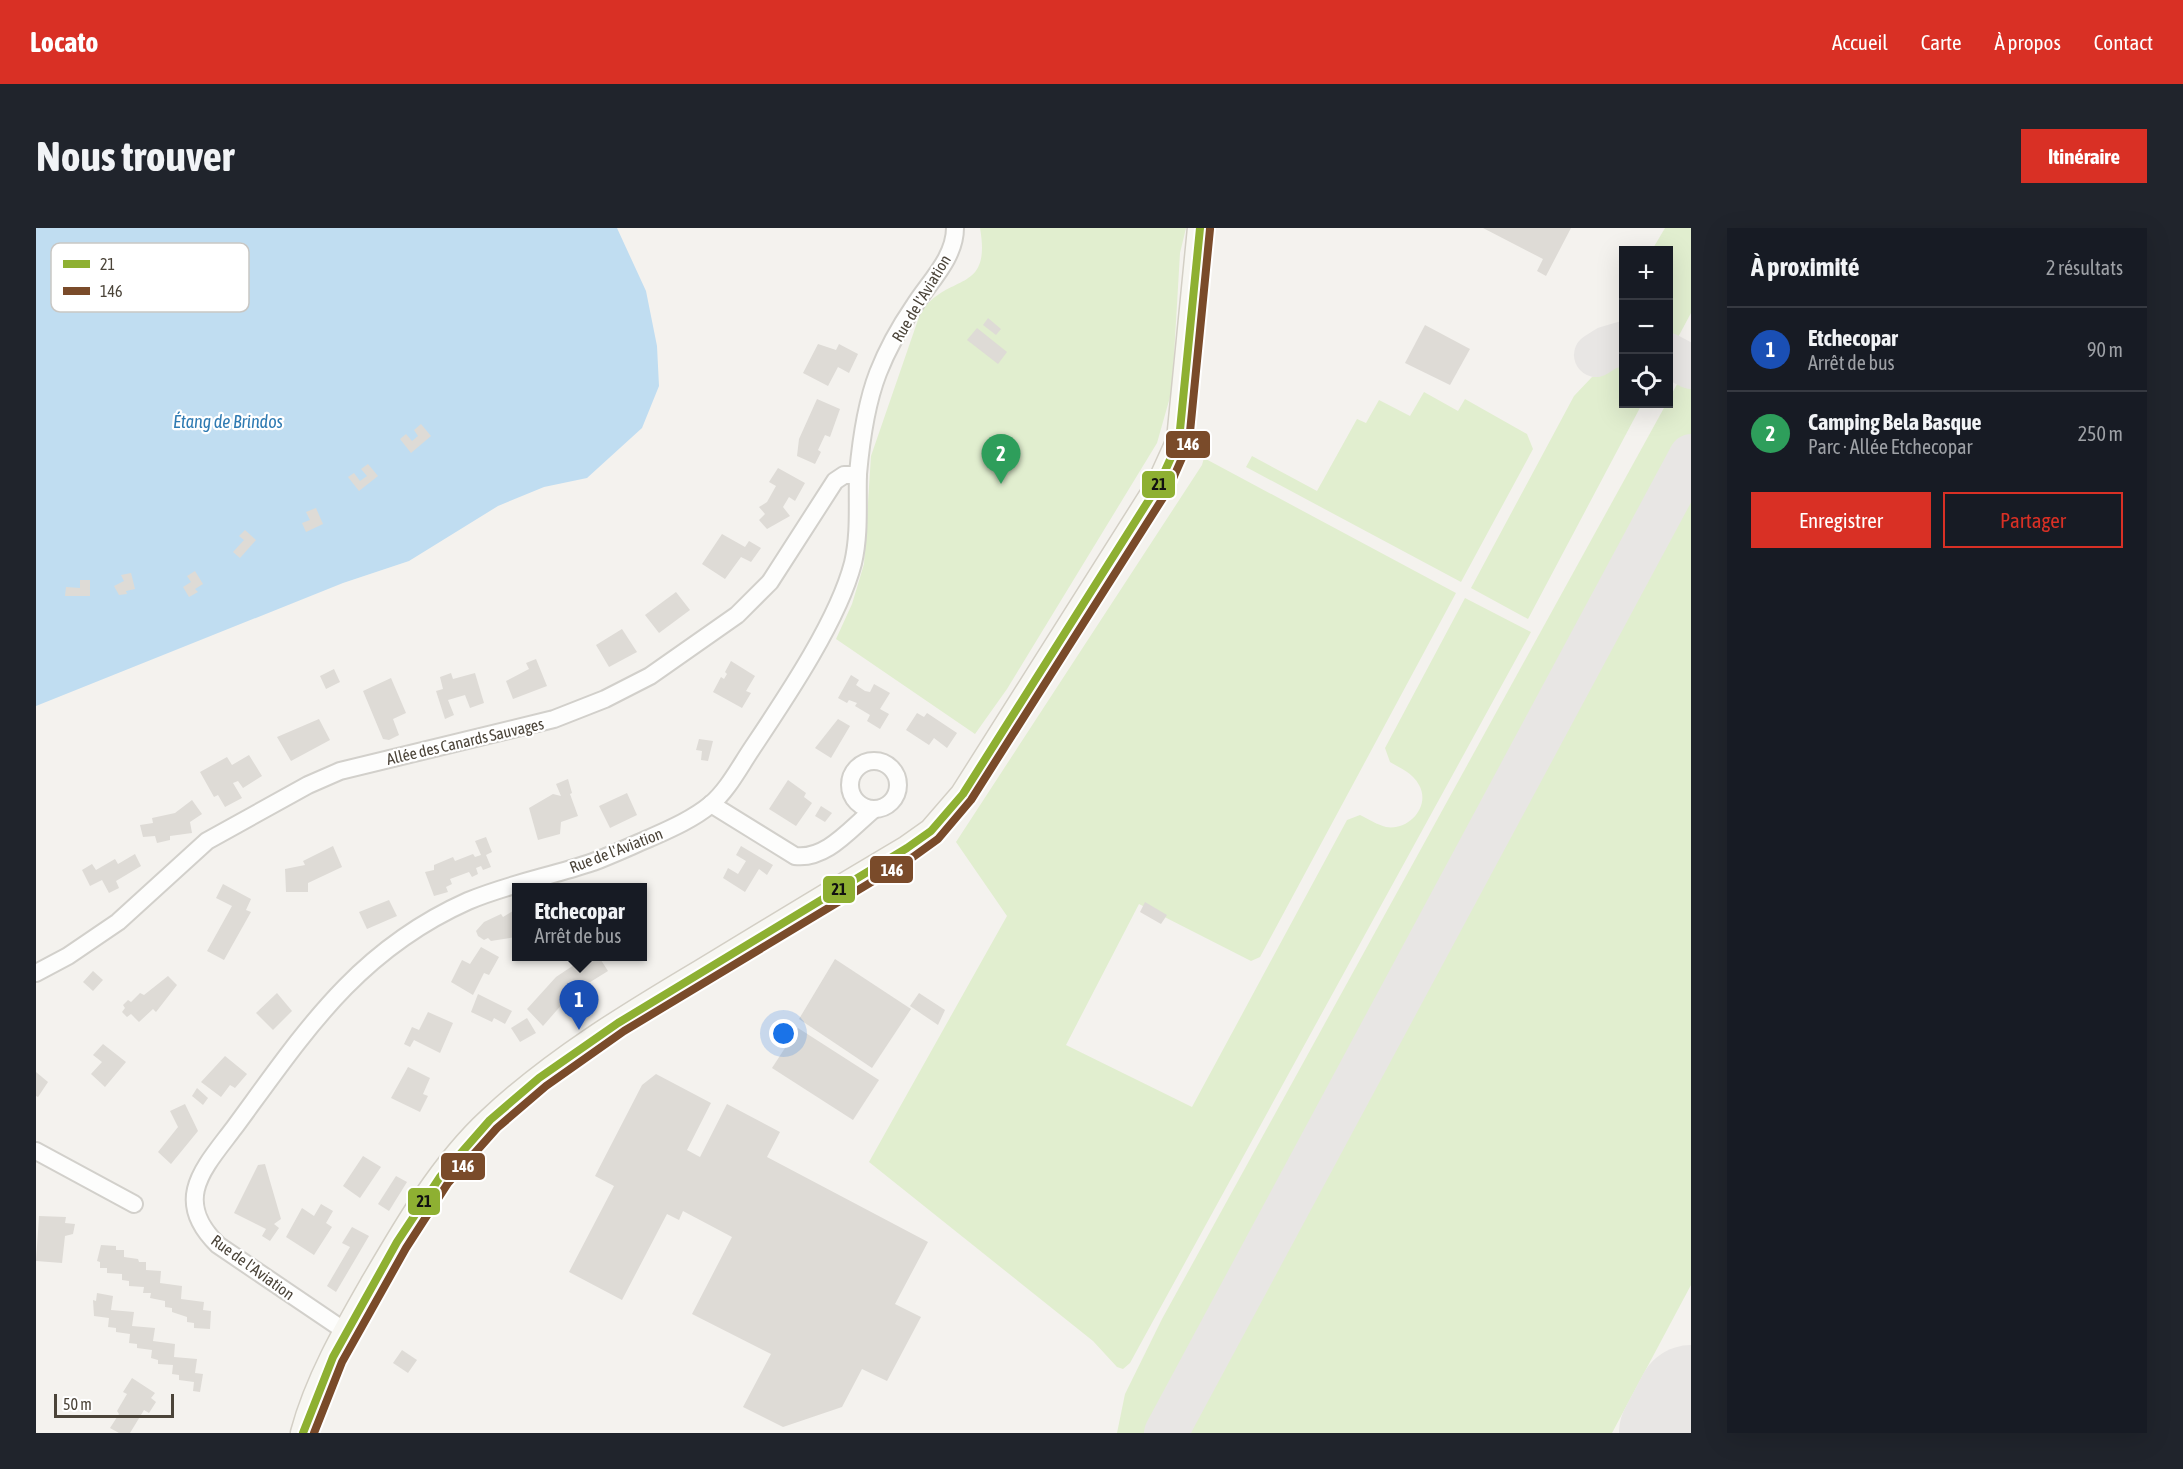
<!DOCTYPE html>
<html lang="fr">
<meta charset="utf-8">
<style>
:root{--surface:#171b24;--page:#20242c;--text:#f1f3f6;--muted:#9ea1a6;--line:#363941;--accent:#d93025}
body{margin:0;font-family:"Asap Condensed",sans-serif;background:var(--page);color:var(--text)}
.controls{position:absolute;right:18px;top:18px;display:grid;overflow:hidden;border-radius:0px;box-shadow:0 6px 24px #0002}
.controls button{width:54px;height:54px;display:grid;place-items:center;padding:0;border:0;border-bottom:2px solid var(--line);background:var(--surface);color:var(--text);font:30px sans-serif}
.scale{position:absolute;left:18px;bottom:15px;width:120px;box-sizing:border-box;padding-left:6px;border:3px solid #4b4439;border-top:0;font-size:16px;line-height:21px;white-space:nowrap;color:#4b4439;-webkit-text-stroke:4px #fff;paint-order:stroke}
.you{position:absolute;left:748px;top:806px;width:21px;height:21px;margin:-15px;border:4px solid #fff;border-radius:50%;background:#1a73e8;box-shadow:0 0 0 9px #1a73e833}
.badge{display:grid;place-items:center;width:39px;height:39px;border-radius:50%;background:var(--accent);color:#fff;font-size:20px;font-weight:700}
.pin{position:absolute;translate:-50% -50px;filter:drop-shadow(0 2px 3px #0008)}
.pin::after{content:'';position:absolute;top:32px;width:21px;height:18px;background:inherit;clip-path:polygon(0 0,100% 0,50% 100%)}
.popup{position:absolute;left:476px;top:655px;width:135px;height:78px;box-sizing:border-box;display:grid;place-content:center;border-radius:0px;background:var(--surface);filter:drop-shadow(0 2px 4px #0005);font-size:20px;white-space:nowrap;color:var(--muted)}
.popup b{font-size:22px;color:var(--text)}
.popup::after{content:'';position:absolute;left:50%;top:100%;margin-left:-12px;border:12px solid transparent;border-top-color:var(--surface)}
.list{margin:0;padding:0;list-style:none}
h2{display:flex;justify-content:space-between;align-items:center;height:78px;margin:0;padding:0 24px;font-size:26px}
h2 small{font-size:20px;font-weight:400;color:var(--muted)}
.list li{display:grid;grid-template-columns:39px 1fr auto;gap:18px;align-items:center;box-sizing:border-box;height:84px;padding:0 24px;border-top:2px solid var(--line)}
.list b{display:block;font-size:22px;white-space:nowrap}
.list p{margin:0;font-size:20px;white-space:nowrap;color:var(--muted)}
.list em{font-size:20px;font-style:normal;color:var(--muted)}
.actions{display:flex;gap:12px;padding:18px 24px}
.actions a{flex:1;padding:14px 0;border:2px solid var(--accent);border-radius:0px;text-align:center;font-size:21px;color:var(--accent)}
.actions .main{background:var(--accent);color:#fff}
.icon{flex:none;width:33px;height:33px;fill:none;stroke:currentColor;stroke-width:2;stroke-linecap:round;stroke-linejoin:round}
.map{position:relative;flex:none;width:1655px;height:1205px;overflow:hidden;border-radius:0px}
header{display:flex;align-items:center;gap:36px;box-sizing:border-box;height:84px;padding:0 30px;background:var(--accent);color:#fff}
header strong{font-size:28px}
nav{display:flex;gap:33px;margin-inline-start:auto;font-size:21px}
.intro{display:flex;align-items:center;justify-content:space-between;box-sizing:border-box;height:144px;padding:0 36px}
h1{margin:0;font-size:42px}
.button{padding:15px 27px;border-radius:0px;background:var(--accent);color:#fff;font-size:21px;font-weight:700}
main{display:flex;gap:36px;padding:0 36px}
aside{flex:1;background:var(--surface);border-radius:0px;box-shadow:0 6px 24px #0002}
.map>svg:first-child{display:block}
.green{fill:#e1eecf}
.water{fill:#c0ddf1}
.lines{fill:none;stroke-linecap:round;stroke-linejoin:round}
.taxiway{stroke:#e8e6e4;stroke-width:44}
.runway{stroke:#e8e6e4;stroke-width:108}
.building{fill:#dedbd6}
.street-casing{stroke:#d2d0cb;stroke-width:20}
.secondary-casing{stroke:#d3cfc5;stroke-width:27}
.street{stroke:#fdfdfc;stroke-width:16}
.secondary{stroke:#f7f6f1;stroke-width:24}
.bus-1-casing{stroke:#fff;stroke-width:12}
.bus-2-casing{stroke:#fff;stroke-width:12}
.bus-1{stroke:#8eb032;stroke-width:8}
.bus-2{stroke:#7a4b2a;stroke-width:8}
.labels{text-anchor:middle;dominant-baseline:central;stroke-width:4.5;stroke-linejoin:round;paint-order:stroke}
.street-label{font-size:16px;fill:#4b4439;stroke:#fff}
.water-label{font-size:18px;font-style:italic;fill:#2e7ab2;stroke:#fff}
.key{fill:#fff;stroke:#c9c7c4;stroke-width:1.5}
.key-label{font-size:16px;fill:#4b4439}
.line-badge{stroke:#fff;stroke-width:2}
.badge-label{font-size:16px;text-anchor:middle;font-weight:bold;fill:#fff}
.pale-badge-label{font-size:16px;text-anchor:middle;font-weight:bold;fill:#111}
</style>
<header>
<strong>Locato</strong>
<nav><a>Accueil</a><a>Carte</a><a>À propos</a><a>Contact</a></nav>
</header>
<div class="intro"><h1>Nous trouver</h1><a class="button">Itinéraire</a></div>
<main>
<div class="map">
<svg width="1655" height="1205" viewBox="0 0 1655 1205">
<rect width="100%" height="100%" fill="#f4f2ee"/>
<g class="green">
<path d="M944 0H1150L1144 25 1136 162 1121 215 971 461 939 506 800 411 816 376 828 336 835 228 884 86C911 43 956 68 944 0Z"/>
<polygon points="1629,0 1655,0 1655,85 1640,113 1633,107 1632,22 1616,22"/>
<polygon points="1587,136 1588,176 1606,176 1492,391 1435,360 1538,168 1556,149"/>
<polygon points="1645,149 1655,154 1655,209 1121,1205 1081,1205 1089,1166 1126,1091"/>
<polygon points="1388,164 1422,183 1429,171 1491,206 1497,221 1425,354 1210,239 1216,228 1281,263 1321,191 1330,195 1343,172 1374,188"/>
<path d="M1168 230 1420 365 1224 729 1215 733 1103 676 1030 817 1156 879 1311 592 1324 587C1332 591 1342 597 1350 599 1373 603 1395 578 1383 557 1377 545 1364 540 1354 534L1349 520 1429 370 1495 404 1094 1135 1087 1141 1081 1139 1057 1113 833 934 971 688 920 614 1166 237Z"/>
<polygon points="1655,246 1655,1057 1576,1205 1140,1205"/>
</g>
<polygon class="water" points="0,0 581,0 610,63 621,118 623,158 606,200 551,250 508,259 462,278 373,333 307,355 0,478"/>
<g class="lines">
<g class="taxiway">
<polyline points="1560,127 1571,120 1588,115"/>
<polyline points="1632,127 1655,139"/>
<polyline points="1130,1205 1655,228"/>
</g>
<polyline class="runway" points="1637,1205 1655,1171"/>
</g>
<g class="building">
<polygon points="1447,0 1535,0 1510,48 1501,43 1507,31"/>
<polygon points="952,90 965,101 960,107 947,97"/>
<polygon points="1389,97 1434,121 1414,157 1369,135"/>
<polygon points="941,100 971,124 962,136 931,112"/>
<polygon points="782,116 800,122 803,116 822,126 813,145 802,139 792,158 767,145"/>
<polygon points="781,171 804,181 794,209 789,207 782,222 785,224 779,236 761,228 763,211"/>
<polygon points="385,196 395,208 375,225 364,211 370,206 376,213 382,208 378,202"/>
<polygon points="332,236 342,248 323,263 312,249 318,245 324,253 331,248 325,241"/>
<polygon points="742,240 769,255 759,273 753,269 747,279 754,288 731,301 723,292 729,286 723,279 731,274 740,258 733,254"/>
<polygon points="280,280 287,296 270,304 266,295 274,292 270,284"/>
<polygon points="209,302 220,312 204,330 197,324 208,312 203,308"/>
<polygon points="686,306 709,319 713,313 725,320 715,334 705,329 689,351 666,336"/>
<polygon points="159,343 167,356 159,361 162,364 153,369 147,359 155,354 151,348"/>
<polygon points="95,345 99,361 90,363 91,366 83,367 78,358 88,353 85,347"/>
<polygon points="44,352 54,352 54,368 29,368 30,359 44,360"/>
<polygon points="640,364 654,382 623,405 609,387"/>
<polygon points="586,401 601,424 573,439 560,417"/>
<polygon points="500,431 511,458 477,471 470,453 493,441 490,435"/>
<polygon points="695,433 719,448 710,463 715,465 706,480 677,464 685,449 688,451 691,446 689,444"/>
<polygon points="298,441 304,454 290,461 284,448"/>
<polygon points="415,445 417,451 439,445 448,475 434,480 429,467 412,472 418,487 409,491 400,463 407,461 404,449"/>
<polygon points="815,447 823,452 820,457 829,463 834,464 838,456 854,465 844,481 853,486 844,501 831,493 834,487 819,478 821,475 813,472 811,475 802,470"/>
<polygon points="355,450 370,485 357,491 363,507 353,512 347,511 327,463"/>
<polygon points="881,485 888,489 891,485 921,505 911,520 898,510 893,517 870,502"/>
<polygon points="283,491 294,512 255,533 241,509"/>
<polygon points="802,491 814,498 795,530 779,520"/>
<polygon points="663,511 677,513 672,533 665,532 666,523 660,522"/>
<polygon points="213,527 226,548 207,560 202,553 197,555 206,570 189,579 182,567 178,569 164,544 191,529 196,537"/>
<polygon points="532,551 536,565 534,566 542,588 525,594 524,606 502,612 493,580 517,566 525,568 520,556"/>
<polygon points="752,552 770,565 768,569 776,575 760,598 733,581"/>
<polygon points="591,565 601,587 574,600 563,578"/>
<polygon points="156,572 166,586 154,594 156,605 134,608 134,612 121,615 119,608 107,609 104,597 117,595 116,590 139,585"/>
<polygon points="785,578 796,585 789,594 779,588"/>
<polygon points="450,609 456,624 450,627 455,639 447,642 445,638 440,640 442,646 436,649 433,644 414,651 416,656 410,659 412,664 398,668 389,644 398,642 398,637 417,629 419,633 437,626 439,629 445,627 439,613"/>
<polygon points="297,618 306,639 272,655 272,664 250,664 249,641 269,637 267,633"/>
<polygon points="705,618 737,637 731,647 723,641 709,664 687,650 692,640 702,646 710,633 700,627"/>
<polygon points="99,626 105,638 80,653 83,660 73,665 66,652 54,658 46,642 56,636 60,642 79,631 82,636"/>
<polygon points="187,656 215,671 210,682 215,684 188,732 171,723 196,678 180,670"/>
<polygon points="353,672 361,688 331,701 323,684"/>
<polygon points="1109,674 1131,687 1125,696 1104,684"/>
<polygon points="480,681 480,709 455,713 452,710 448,712 442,708 440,703 448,694 465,686 467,689"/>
<polygon points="445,719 463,729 453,747 448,745 437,767 415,754 426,732 434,736"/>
<polygon points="550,729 563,729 572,743 535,766 507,798 491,781 520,749"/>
<polygon points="799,731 875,781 836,840 763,791"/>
<polygon points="57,743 67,752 57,763 47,754"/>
<polygon points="132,748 141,757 120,784 117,781 103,794 95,786 91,789 86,784 89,780 87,777 92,772 95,774 104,765 108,767"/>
<polygon points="241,765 256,783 237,802 220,785"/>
<polygon points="883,765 909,782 902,797 874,778"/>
<polygon points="442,766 476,783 469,796 458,790 456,794 435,784"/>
<polygon points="392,784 417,795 404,825 378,812 374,819 368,816 376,799 383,802"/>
<polygon points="491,790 500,805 484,814 475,800"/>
<polygon points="762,800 843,852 817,892 736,840"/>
<polygon points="67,816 90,834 69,859 55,846 66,834 57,827"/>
<polygon points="189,828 211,846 199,860 194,857 185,869 165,854"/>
<polygon points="372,839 394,850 387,866 392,868 384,884 355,870"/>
<polygon points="0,844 12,854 2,869 0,868"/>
<polygon points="620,846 675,875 651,922 664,929 691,876 744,904 731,929 892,1014 859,1076 885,1089 851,1153 826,1141 806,1179 747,1199 707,1179 735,1126 656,1086 696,1009 647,983 643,992 631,986 586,1072 533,1044 578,958 559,948 606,857"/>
<polygon points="161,860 172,870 167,877 156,868"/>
<polygon points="149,876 162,903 135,936 122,924 142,899 134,883"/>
<polygon points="327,928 345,939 324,970 307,958"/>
<polygon points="229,936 245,991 238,996 243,1000 234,1013 226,1008 230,1001 198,985 222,937"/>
<polygon points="360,948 371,954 353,983 342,976"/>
<polygon points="285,976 297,983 290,995 296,999 278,1027 250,1009 266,980 278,988"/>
<polygon points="3,988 30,989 29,995 39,996 37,1006 29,1008 26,1035 0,1033"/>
<polygon points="316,999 333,1008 300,1064 291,1058 314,1019 306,1015"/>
<polygon points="65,1017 80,1018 80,1022 88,1022 88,1029 102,1031 103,1034 110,1034 110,1042 125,1043 124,1055 146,1058 145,1071 168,1074 167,1082 175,1083 174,1101 158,1100 158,1095 151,1094 151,1089 136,1084 136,1080 129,1079 129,1073 114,1070 115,1065 107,1065 108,1059 93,1058 93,1053 86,1052 86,1046 71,1045 71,1040 64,1040 64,1034 61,1033"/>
<polygon points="61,1065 77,1068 75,1082 98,1084 96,1098 119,1100 117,1113 139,1116 138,1129 161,1131 159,1145 167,1146 164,1164 157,1163 158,1154 143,1152 143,1147 136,1146 137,1137 122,1136 122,1132 115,1130 116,1122 101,1120 101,1116 93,1115 94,1106 80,1104 80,1100 72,1099 73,1090 58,1088 57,1072 60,1073"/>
<polygon points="366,1122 381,1132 372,1145 357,1135"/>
<polygon points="96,1150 119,1165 115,1170 120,1174 113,1185 108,1182 94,1205 83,1205 74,1200 83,1186 81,1183 91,1166 87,1164"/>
</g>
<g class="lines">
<defs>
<g id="street">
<circle cx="838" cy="557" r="24"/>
<path d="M675 576 759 628C790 632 814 601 837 582"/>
<polyline points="0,745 32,728 82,694 171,613 272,557 304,543 518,491 569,471 614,448 701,387 734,354 799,253 808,247 822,247"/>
<polyline points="0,923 98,976"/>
<path d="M309 1103 182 1017C136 972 167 941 198 900 268 805 320 723 432 673 472 656 516 648 557 634 576 627 595 618 614 610 634 601 657 591 674 577 691 563 703 540 715 522 749 471 802 393 817 335 824 305 821 275 822 246 825 212 830 176 842 145 851 122 865 97 878 78 893 54 919 30 919 0"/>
</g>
<path id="secondary" d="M267 1205C281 1153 309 1104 336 1057 368 1002 406 936 454 892 517 833 591 788 665 744 734 702 802 661 871 620L895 603 927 566 1123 256 1143 212 1164 0"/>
</defs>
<use href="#street" class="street-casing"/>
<use href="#secondary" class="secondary-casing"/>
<use href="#street" class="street"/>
<use href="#secondary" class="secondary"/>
<defs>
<polyline id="bus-1" points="267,1205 297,1129 361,1014 404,949 454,892 503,850 582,795 871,620 895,603 927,566 1123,256 1143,212 1164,0"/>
<polyline id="bus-2" points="278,1205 306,1134 370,1020 412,955 461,900 510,858 588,803 877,629 902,611 935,572 1132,262 1153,214 1174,1"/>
</defs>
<use href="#bus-1" class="bus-1-casing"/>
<use href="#bus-2" class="bus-2-casing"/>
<use href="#bus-1" class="bus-1"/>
<use href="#bus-2" class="bus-2"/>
</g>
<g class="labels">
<g class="street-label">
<text transform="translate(885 70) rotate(-59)">Rue de l'Aviation</text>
<text transform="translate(429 513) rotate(-13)">Allée des Canards Sauvages</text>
<text transform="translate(580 622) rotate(-21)">Rue de l'Aviation</text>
<text transform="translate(217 1039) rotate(36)">Rue de l'Aviation</text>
</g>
<g class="water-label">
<text x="192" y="193">Étang de Brindos</text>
</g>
</g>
<rect x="15" y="15" width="198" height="69" rx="9" class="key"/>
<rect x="27" y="32" width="27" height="8" fill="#8eb032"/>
<rect x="27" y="59" width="27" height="8" fill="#7a4b2a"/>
<g class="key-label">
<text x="64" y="42">21</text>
<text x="64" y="69">146</text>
</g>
<g class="line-badge">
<rect x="1129" y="202" width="46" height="29" rx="6" fill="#7a4b2a"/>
<rect x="1105" y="242" width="35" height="29" rx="6" fill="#8eb032"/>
<rect x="833" y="627" width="45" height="29" rx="6" fill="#7a4b2a"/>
<rect x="786" y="647" width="34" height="29" rx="6" fill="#8eb032"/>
<rect x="404" y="924" width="46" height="29" rx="6" fill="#7a4b2a"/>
<rect x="371" y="959" width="34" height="29" rx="6" fill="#8eb032"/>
</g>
<g class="badge-label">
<text x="1152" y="222">146</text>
<text x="856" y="648">146</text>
<text x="427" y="944">146</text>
</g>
<g class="pale-badge-label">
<text x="1123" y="262">21</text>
<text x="803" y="667">21</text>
<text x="388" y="979">21</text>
</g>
</svg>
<div class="controls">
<button>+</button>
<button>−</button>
<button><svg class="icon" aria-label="locate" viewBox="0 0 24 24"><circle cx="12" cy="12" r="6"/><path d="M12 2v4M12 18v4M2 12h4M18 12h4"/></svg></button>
</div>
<div class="scale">50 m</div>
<div class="you"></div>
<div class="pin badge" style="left:543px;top:802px;background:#1a4fb4">1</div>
<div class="popup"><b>Etchecopar</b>Arrêt de bus</div>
<div class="pin badge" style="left:965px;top:256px;background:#2e9e5b">2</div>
</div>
<aside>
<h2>À proximité<small>2 résultats</small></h2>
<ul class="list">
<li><span class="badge" style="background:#1a4fb4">1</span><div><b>Etchecopar</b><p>Arrêt de bus</p></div><em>90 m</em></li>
<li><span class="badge" style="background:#2e9e5b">2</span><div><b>Camping Bela Basque</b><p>Parc · Allée Etchecopar</p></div><em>250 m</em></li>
</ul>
<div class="actions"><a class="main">Enregistrer</a><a>Partager</a></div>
</aside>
</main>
